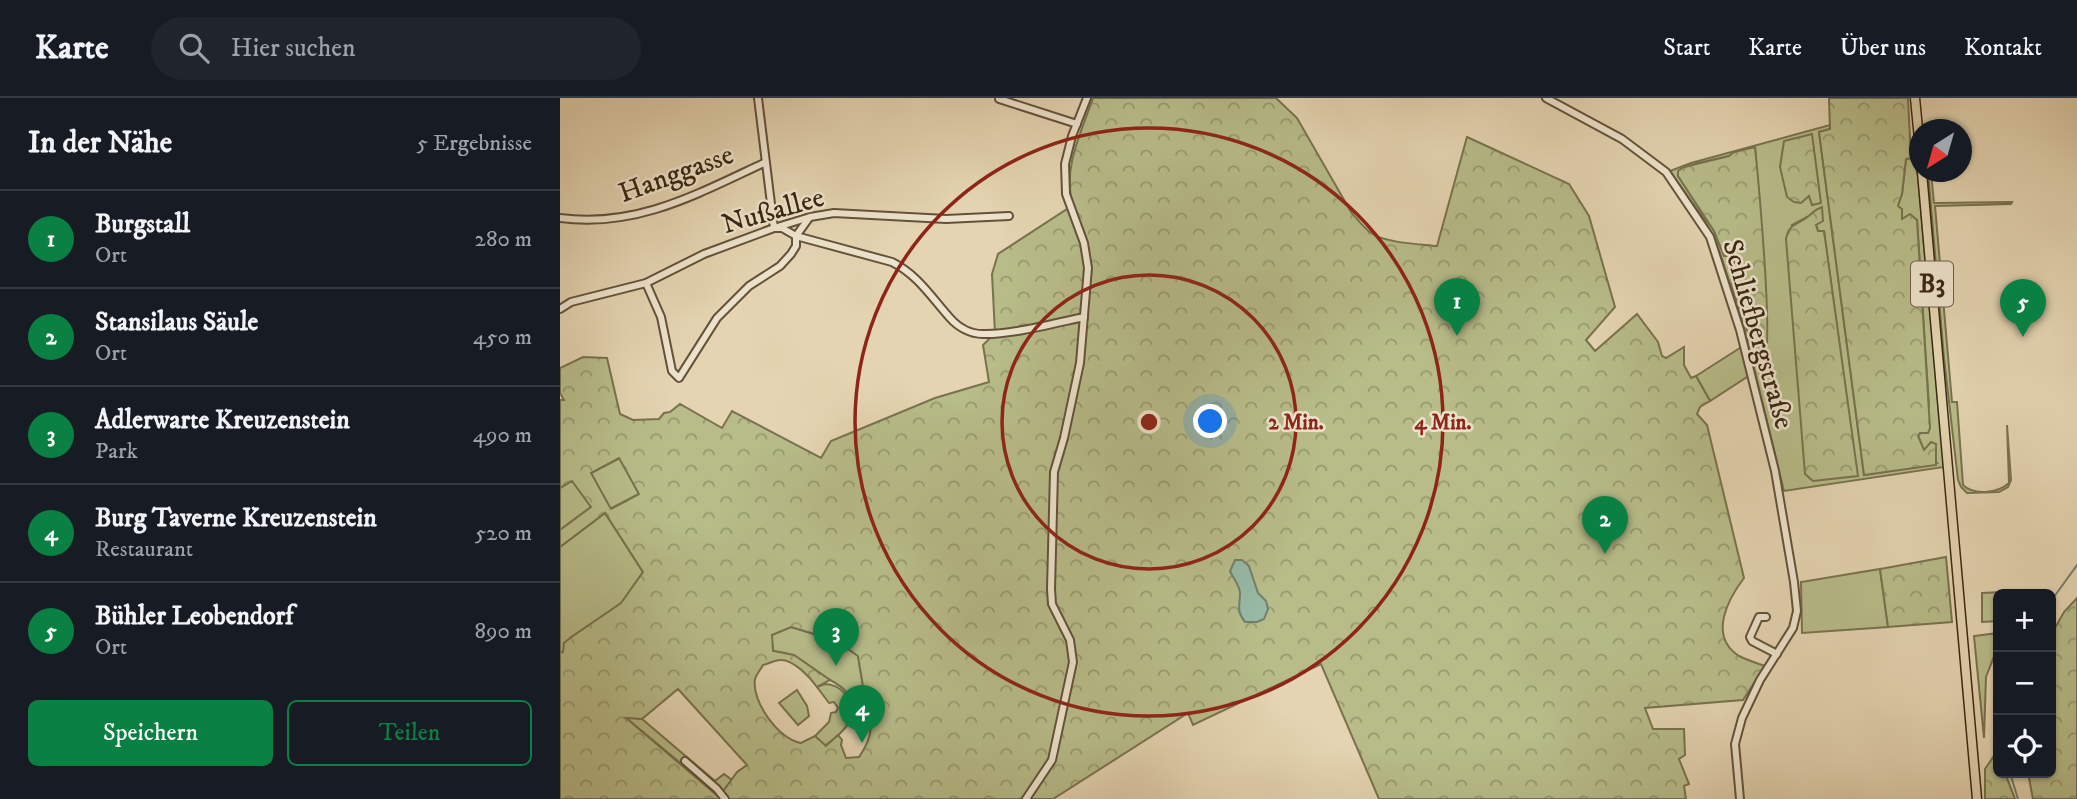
<!DOCTYPE html>
<html lang="de">
<meta charset="utf-8">
<style>
:root{--surface:#171b24;--page:#20242c;--text:#f1f3f6;--muted:#9ea1a6;--line:#363941;--accent:#0b8043}
body{margin:0;font-family:"IM FELL DW Pica",serif;background:var(--page);color:var(--text)}
.controls{position:absolute;right:21px;bottom:21px;display:grid;overflow:hidden;border-radius:10px;box-shadow:0 2px 5px #0004}
.controls button{width:63px;height:63px;display:grid;place-items:center;padding:0;border:0;border-bottom:2px solid var(--line);background:var(--surface);color:var(--text);font:35px sans-serif}
.compass{position:absolute;left:1349px;top:21px;width:63px;height:63px;border-radius:50%;background:var(--surface);box-shadow:0 2px 5px #0004;rotate:217deg}
.you{position:absolute;left:651px;top:324px;width:24px;height:24px;margin:-18px;border:5px solid #fff;border-radius:50%;background:#1a73e8;box-shadow:0 0 0 10px #1a73e833}
.badge{display:grid;place-items:center;width:46px;height:46px;border-radius:50%;background:var(--accent);color:#fff;font-size:23px;font-weight:700}
.pin{position:absolute;translate:-50% -58px;filter:drop-shadow(0 2px 4px #0008)}
.pin::after{content:'';position:absolute;top:37px;width:24px;height:21px;background:inherit;clip-path:polygon(0 0,100% 0,50% 100%)}
.list{margin:0;padding:0;list-style:none}
h2{display:flex;justify-content:space-between;align-items:center;height:91px;margin:0;padding:0 28px;font-size:30px}
h2 small{font-size:23px;font-weight:400;color:var(--muted)}
.list li{display:grid;grid-template-columns:46px 1fr auto;gap:21px;align-items:center;box-sizing:border-box;height:98px;padding:0 28px;border-top:2px solid var(--line)}
.list b{display:block;font-size:26px;white-space:nowrap}
.list p{margin:0;font-size:23px;white-space:nowrap;color:var(--muted)}
.list em{font-size:23px;font-style:normal;color:var(--muted)}
.actions{display:flex;gap:14px;padding:21px 28px}
.actions a{flex:1;padding:16px 0;border:2px solid var(--accent);border-radius:10px;text-align:center;font-size:24px;color:var(--accent)}
.actions .main{background:var(--accent);color:#fff}
.icon{flex:none;width:38px;height:38px;fill:none;stroke:currentColor;stroke-width:2;stroke-linecap:round;stroke-linejoin:round}
.map{position:relative;flex:none;width:1517px;height:701px;overflow:hidden}
header{display:flex;align-items:center;gap:42px;box-sizing:border-box;height:98px;padding:0 35px;background:var(--surface);border-bottom:2px solid var(--line)}
header strong{font-size:33px}
nav{display:flex;gap:38px;margin-inline-start:auto;font-size:24px}
.search{width:490px;height:63px;background:var(--page);display:flex;align-items:center;gap:18px;box-sizing:border-box;padding:0 24px;border-radius:38px;color:var(--muted);font-size:26px}
main{display:flex}
aside{flex:1;background:var(--surface)}
.map>svg:first-child{display:block}
.green{fill:#b7bc89;stroke:#78724e;stroke-width:2;fill-rule:evenodd}
.forest{fill:url(#forest-crowns);stroke:#78724e;stroke-width:2;fill-rule:evenodd}
.water{fill:#97b9a6;stroke:#727f6b;stroke-width:2}
.lines{fill:none;stroke-linecap:round;stroke-linejoin:round}
.stream{stroke:#727f6b;stroke-width:2}
.minor-casing{stroke:#64523a;stroke-width:10}
.major-casing{stroke:#3a2712;stroke-width:11}
.minor{stroke:#ede3cc;stroke-width:6}
.major{stroke:#e4d4b1;stroke-width:8}
.ring{fill:none;stroke:#8f2418;stroke-width:3.5}
.labels{text-anchor:middle;dominant-baseline:central;stroke-width:5;stroke-linejoin:round;paint-order:stroke}
.shield{fill:#ede3cc;stroke:#705f4a;stroke-width:2}
.shield-label{font-size:26px;font-weight:bold;fill:#3a2712}
.street-label{font-size:28px;fill:#3a2712;stroke:#ede3cc}
.centre{fill:#8f2418;stroke:#ede3cc;stroke-width:3.5}
.ring-label{font-size:21px;text-anchor:middle;font-weight:bold;fill:#8f2418;stroke:#ede3cc;stroke-width:5;stroke-linejoin:round;paint-order:stroke}
</style>
<header>
<strong>Karte</strong>
<div class="search"><svg class="icon" aria-label="search" viewBox="0 0 24 24"><circle cx="10" cy="10" r="6"/><path d="M15 15l6 6"/></svg>Hier suchen</div>
<nav><a>Start</a><a>Karte</a><a>Über uns</a><a>Kontakt</a></nav>
</header>
<main>
<aside>
<h2>In der Nähe<small>5 Ergebnisse</small></h2>
<ul class="list">
<li><span class="badge">1</span><div><b>Burgstall</b><p>Ort</p></div><em>280 m</em></li>
<li><span class="badge">2</span><div><b>Stansilaus Säule</b><p>Ort</p></div><em>450 m</em></li>
<li><span class="badge">3</span><div><b>Adlerwarte Kreuzenstein</b><p>Park</p></div><em>490 m</em></li>
<li><span class="badge">4</span><div><b>Burg Taverne Kreuzenstein</b><p>Restaurant</p></div><em>520 m</em></li>
<li><span class="badge">5</span><div><b>Bühler Leobendorf</b><p>Ort</p></div><em>890 m</em></li>
</ul>
<div class="actions"><a class="main">Speichern</a><a>Teilen</a></div>
</aside>
<div class="map">
<svg width="1517" height="701" viewBox="0 0 1517 701">
<defs>
<pattern id="forest-crowns" width="20" height="18" patternUnits="userSpaceOnUse" patternTransform="scale(1.75)"><rect width="20" height="18" fill="#b7bc89"/><path d="M2 6a3 3 0 1 1 6 0M12 15a3 3 0 1 1 6 0" fill="none" stroke="#96996f"/></pattern>
</defs>
<rect width="100%" height="100%" fill="#e4d4b1"/>
<filter id="stains"><feTurbulence type="fractalNoise" baseFrequency=".00286" numOctaves="4"/><feColorMatrix values="0 0 0 0 .2 0 0 0 0 .09 0 0 0 0 .02 0 0 0 .5 -.17"/></filter>
<radialGradient id="worn" r=".72"><stop offset=".6" stop-color="#630" stop-opacity="0"/><stop offset="1" stop-color="#630" stop-opacity=".3"/></radialGradient>
<g class="green">
<path d="M1270 27V31L1259 34 1304 377 1377 365 1364 353 1358 337 1370 330 1367 313 1369 308 1357 122 1342 121 1337 108 1342 96 1346 61 1353 60 1358 78 1384 369 1224 393 1184 229 1157 146 1144 121 1110 73 1131 65ZM1195 50 1202 146 1173 193 1174 158 1164 157 1154 133 1118 78 1135 66 1169 58ZM1247 119 1256 127 1258 133H1264L1297 378 1232 127Z"/>
<path d="M1368 74H1371L1374 105 1452 104 1451 106 1375 108 1392 304H1397L1403 387C1414 398 1438 395 1449 385L1447 327 1451 382 1448 389 1439 394 1407 395 1401 389 1398 382 1384 260Z"/>
<polygon points="1183,248 1190,277 1150,303 1136,278"/>
<polygon points="60,360 79,396 50,411 31,375"/>
<polygon points="12,382 31,409 0,432 0,390"/>
<polygon points="45,415 83,474 61,506 10,540 3,554 0,555 0,449"/>
<polygon points="1320,471 1328,529 1242,535 1241,484"/>
<polygon points="1463,493 1468,494 1467,496 1438,496 1438,523 1422,524 1422,495"/>
<path d="M231 529 277 543 298 558 303 588 288 596C283 589 278 586 270 582 247 569 242 556 213 553L211 537Z"/>
<polygon points="1438,535 1438,548 1426,579 1424,640 1414,538"/>
<path d="M265 586C280 586 298 604 291 621 287 630 273 643 264 648L255 638 269 624 271 615 276 614 278 610 274 604 269 605 257 589Z"/>
<polygon points="237,592 247,608 249,618 238,627 219,605"/>
<polygon points="65,619 82,621 155,683 164,676 172,682 159,699 148,688"/>
</g>
<g class="forest">
<path d="M533 0H716L737 20 791 114C797 121 804 130 811 135 825 145 860 146 877 148L907 39 1009 86 1029 118 1055 209 1026 242 1035 253 1077 216 1098 244 1102 258 1106 260 1124 249V267L1131 280 1136 278 1150 303 1140 309 1137 316 1147 327 1184 480C1168 501 1148 538 1179 558 1187 562 1196 565 1205 568L1183 602 1085 610 1093 631H1124L1125 657 1119 661 1129 686 1124 688 1126 701H819L761 566 633 627 628 615 493 701H0V555L3 554 4 545 10 540 61 505 83 474 45 415 0 449V432L31 409 12 383 0 390V302H4L0 295V270L23 259 47 260 60 316 73 322 99 321 104 315 110 314 120 306 162 330 172 313 261 360 271 343 375 300 429 284 423 247 435 235 432 176 438 156 513 107C502 71 521 35 533 0ZM59 360 79 396 51 411 31 375ZM231 529 277 543 298 558 303 588 294 594 305 623 311 624C311 638 307 647 299 659L286 660 281 647 282 642 278 637 266 648 255 638 241 645C219 642 191 603 195 581 196 577 201 571 203 567 208 566 215 562 220 562 233 561 250 579 257 589L270 582 234 557 213 553 212 537ZM118 591 187 667 177 674 159 699 66 620 82 621Z"/>
<polygon points="1269,0 1348,0 1351,60 1346,61 1342,96 1338,108 1342,111 1342,121 1350,116 1357,122 1370,330 1368,335 1360,335 1358,338 1364,352 1371,344 1376,346 1376,367 1304,377 1259,34 1270,31"/>
<polygon points="1252,36 1261,105 1252,107 1249,98 1241,105 1234,104 1227,99 1220,69 1224,43"/>
<path d="M1195 49C1198 78 1214 249 1204 262L1197 260 1173 193 1170 171 1174 169V158H1164L1154 133 1118 78V73L1124 69 1169 58 1174 54Z"/>
<path d="M1262 109 1263 123 1256 127 1258 133H1264L1298 378 1253 383 1245 376 1226 141C1229 126 1235 128 1246 120 1253 115 1254 112 1262 109Z"/>
<polygon points="1386,459 1392,524 1328,529 1320,471"/>
<polygon points="1517,500 1517,701 1473,701 1468,675 1491,675 1491,537 1504,514"/>
<polygon points="1436,655 1438,657 1438,675 1445,675 1455,701 1425,701 1425,671"/>
</g>
<path class="water" d="M675 462H682L689 468 698 495 706 503 708 511 704 521 697 524H685C676 513 680 507 680 495 680 488 673 480 670 473Z"/>
<g class="lines">
<g class="stream">
<polyline points="1491,503 1517,467"/>
<polyline points="1450,675 1458,701"/>
</g>
<defs>
<g id="minor">
<path d="M198 0 214 130H222L236 138 332 164C358 177 371 199 390 220 398 229 410 236 423 236 450 237 496 225 524 219"/>
<polyline points="986,0 1062,41 1106,74 1150,139 1180,232 1215,373 1234,484 1237,513 1233,530 1200,582 1182,620 1175,646 1180,701"/>
<polyline points="439,1 517,26"/>
<path d="M0 120C77 130 137 96 204 65"/>
<polyline points="86,185 101,219 112,273 119,280 157,220 189,188 220,168 231,156 236,148 236,138 249,120"/>
<polyline points="0,211 11,204 86,185 144,156 214,130 250,119 274,115 386,121 449,118"/>
<polyline points="1206,519 1199,519 1190,539 1192,543 1217,556"/>
<polyline points="125,663 157,691 165,701"/>
<polyline points="466,701 492,662 513,564 510,542 492,506 491,491 494,374 504,340 520,265 528,170 524,145 506,96 505,66 512,38 527,0"/>
</g>
<g id="major">
<polyline points="1355,0 1360,51"/>
<polyline points="1362,74 1417,701"/>
</g>
</defs>
<use href="#minor" class="minor-casing"/>
<use href="#major" class="major-casing"/>
<use href="#minor" class="minor"/>
<use href="#major" class="major"/>
</g>
<g class="ring">
<circle cx="589" cy="324" r="147"/>
<circle cx="589" cy="324" r="294"/>
</g>
<g class="labels">
<rect class="shield" x="1351" y="163.5" width="42" height="45" rx="5"/>
<g class="shield-label">
<text x="1372" y="186">B3</text>
</g>
<g class="street-label">
<text transform="translate(116 76) rotate(-20)">Hanggasse</text>
<text transform="translate(213 113) rotate(-16)">Nußallee</text>
<text transform="translate(1198 236) rotate(74)">Schliefbergstraße</text>
</g>
</g>
<circle cx="589" cy="324" r="10" class="centre"/>
<g class="ring-label">
<text x="736" y="331">2 Min.</text>
<text x="883" y="331">4 Min.</text>
</g>
<rect width="100%" height="100%" filter="url(#stains)"/>
<rect width="100%" height="100%" fill="url(#worn)"/>
</svg>
<div class="controls">
<button>+</button>
<button>−</button>
<button><svg class="icon" aria-label="locate" viewBox="0 0 24 24"><circle cx="12" cy="12" r="6"/><path d="M12 2v4M12 18v4M2 12h4M18 12h4"/></svg></button>
</div>
<svg class="compass" viewBox="-18 -18 36 36"><path d="M0-13l5 13h-10z" fill="#e53935"/><path d="M0 13l5-13h-10z" fill="#9ea1a6"/></svg>
<div class="you"></div>
<div class="pin badge" style="left:897px;top:238px">1</div>
<div class="pin badge" style="left:1045px;top:456px">2</div>
<div class="pin badge" style="left:276px;top:568px">3</div>
<div class="pin badge" style="left:302px;top:645px">4</div>
<div class="pin badge" style="left:1463px;top:239px">5</div>
</div>
</main>
